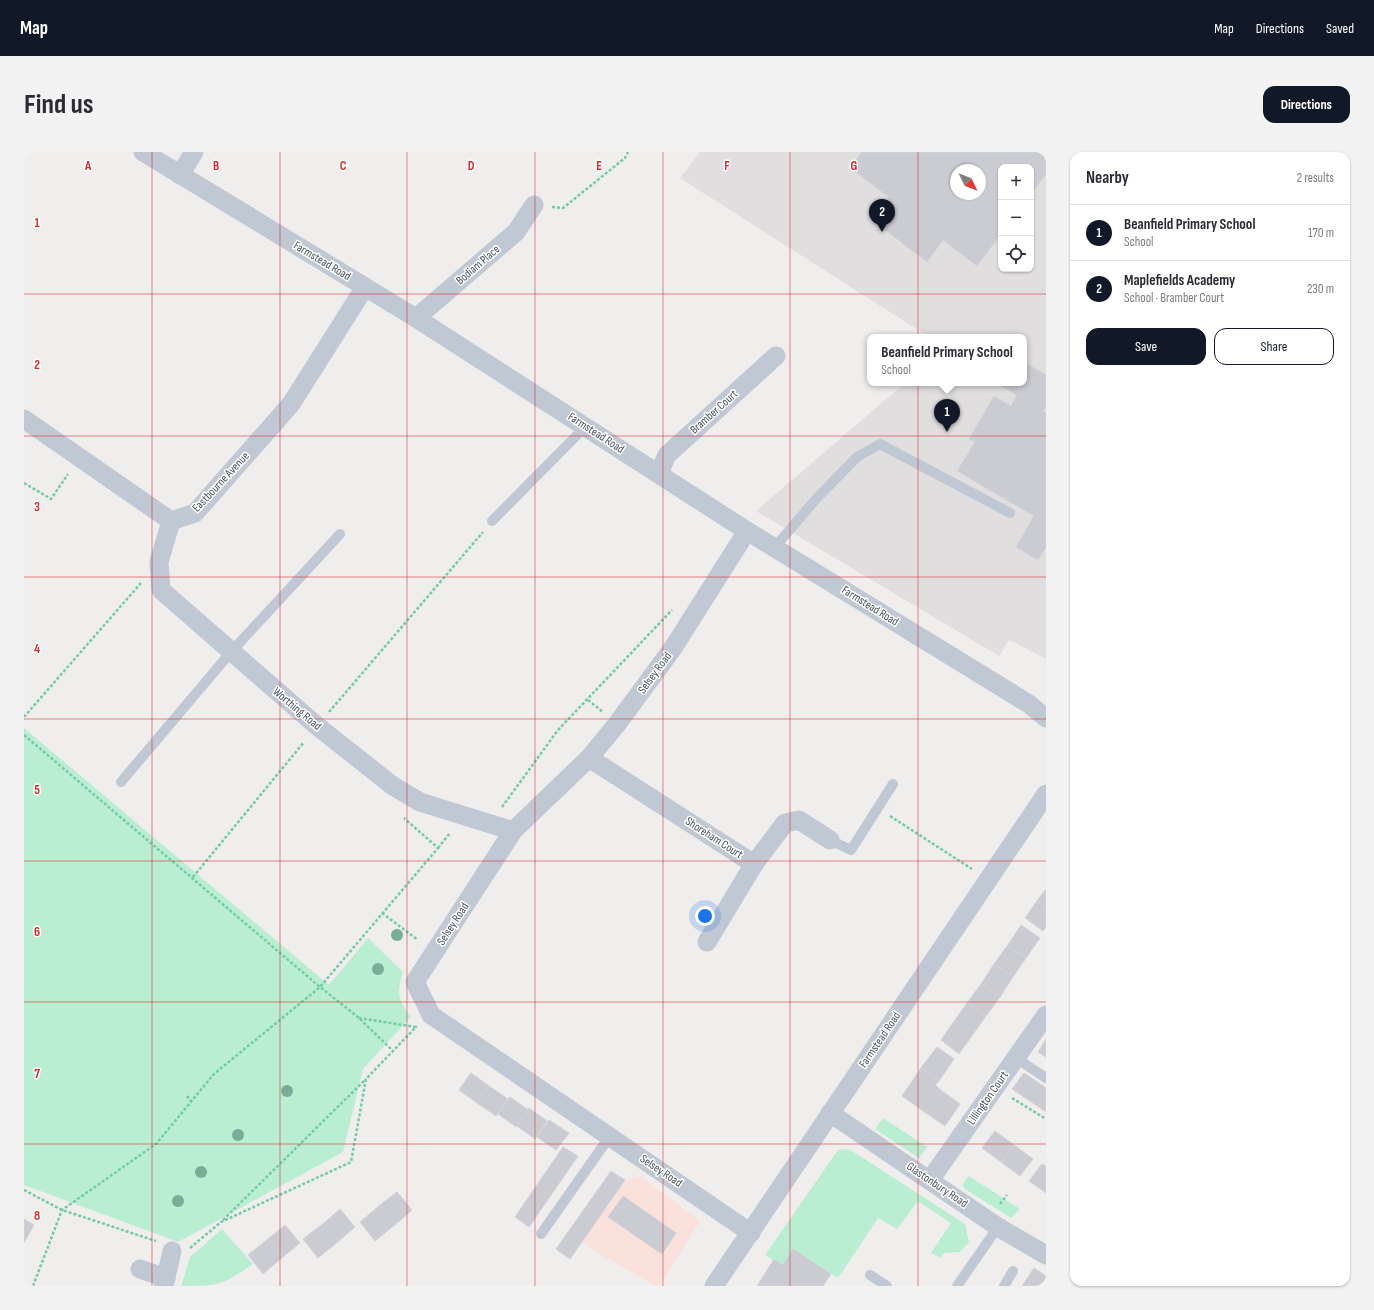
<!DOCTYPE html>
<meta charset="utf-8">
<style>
:root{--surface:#fff;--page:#f2f2f3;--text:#2b2b33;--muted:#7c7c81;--line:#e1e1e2;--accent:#111827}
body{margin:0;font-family:"Sofia Sans Condensed",sans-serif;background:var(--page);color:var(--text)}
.controls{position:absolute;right:12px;top:12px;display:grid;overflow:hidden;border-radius:8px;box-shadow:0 1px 3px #0004}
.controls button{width:36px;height:36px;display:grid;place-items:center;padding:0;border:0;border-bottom:1px solid var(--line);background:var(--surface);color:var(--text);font:20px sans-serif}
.compass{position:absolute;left:926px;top:12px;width:36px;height:36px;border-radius:50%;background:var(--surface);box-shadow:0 1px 3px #0004;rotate:133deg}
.you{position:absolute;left:681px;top:764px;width:14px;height:14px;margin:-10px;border:3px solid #fff;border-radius:50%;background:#1a73e8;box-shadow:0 0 0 6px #1a73e833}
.badge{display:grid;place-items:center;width:26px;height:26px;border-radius:50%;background:var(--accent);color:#fff;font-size:13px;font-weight:700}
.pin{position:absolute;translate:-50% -33px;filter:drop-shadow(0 1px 2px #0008)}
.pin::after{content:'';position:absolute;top:21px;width:14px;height:12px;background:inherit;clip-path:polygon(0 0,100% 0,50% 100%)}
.popup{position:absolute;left:843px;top:182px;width:160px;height:52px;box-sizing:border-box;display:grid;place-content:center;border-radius:8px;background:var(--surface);filter:drop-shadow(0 1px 3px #0005);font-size:13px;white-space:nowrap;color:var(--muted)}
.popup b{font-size:15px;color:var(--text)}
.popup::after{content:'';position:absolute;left:50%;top:100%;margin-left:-8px;border:8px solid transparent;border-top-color:var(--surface)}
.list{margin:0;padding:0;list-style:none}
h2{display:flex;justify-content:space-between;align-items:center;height:52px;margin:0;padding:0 16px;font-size:17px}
h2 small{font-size:13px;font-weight:400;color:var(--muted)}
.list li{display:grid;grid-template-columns:26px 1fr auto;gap:12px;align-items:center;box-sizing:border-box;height:56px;padding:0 16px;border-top:1px solid var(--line)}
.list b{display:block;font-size:15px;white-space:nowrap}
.list p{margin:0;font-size:13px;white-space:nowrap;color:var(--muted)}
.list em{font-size:13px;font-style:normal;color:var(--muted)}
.actions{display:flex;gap:8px;padding:12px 16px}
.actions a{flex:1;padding:9px 0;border:1px solid var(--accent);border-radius:12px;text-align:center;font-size:14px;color:var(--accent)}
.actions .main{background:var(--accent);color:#fff}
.icon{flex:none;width:22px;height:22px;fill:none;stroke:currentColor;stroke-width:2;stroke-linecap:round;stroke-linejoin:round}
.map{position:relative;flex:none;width:1022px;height:1134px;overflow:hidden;border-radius:12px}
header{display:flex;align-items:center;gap:24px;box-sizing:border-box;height:56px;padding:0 20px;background:var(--accent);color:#fff}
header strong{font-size:19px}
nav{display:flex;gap:22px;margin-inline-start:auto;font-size:14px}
.intro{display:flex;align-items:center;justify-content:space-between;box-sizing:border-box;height:96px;padding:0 24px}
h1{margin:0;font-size:28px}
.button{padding:10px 18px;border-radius:12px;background:var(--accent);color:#fff;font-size:14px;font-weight:700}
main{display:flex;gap:24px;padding:0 24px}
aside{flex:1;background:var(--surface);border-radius:12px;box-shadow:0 1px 3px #0004}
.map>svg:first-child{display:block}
.education{fill:#e1dedf;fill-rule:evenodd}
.medical{fill:#fae1dc}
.green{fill:#baeed3}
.building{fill:#caccd2;stroke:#d1d3d9;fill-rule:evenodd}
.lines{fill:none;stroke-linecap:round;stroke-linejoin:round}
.path{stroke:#73cca8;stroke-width:2.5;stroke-dasharray:3 2;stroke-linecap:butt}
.lane{stroke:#c0c8d3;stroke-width:10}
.street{stroke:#c0c8d3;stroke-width:19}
.tree{fill:#78ae97}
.grid{fill:none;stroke:#d62828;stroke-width:1;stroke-opacity:0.55}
.labels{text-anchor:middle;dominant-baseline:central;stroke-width:3;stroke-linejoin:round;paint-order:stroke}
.street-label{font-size:12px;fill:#454f5a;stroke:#fff}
.grid-label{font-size:13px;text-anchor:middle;font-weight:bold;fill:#d62828;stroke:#fff;stroke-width:3;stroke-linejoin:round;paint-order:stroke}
</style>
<header>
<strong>Map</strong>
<nav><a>Map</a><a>Directions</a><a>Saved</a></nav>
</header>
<div class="intro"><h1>Find us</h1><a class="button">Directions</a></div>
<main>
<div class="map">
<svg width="1022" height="1134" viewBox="0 0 1022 1134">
<rect width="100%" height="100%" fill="#f0eded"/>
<path class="education" d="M676 0H1022V507L985 488 975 504 732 359 881 231H1000V185H905L656 26ZM977 15H1007V117H977ZM932 18H956V42H932Z"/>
<polygon class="medical" points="616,1024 676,1069 636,1134 632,1134 557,1091 601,1028"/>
<g class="green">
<path d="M0 576 305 833 344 786 379 820C373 841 373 847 387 865L339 917 319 1000 154 1090 0 1033Z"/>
<polygon points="859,966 903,995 895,1006 851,977"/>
<polygon points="825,997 941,1072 945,1090 936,1100 920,1101 917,1106 907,1101 927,1071 894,1049 873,1077 854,1066 814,1126 769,1098 759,1113 741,1103 814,998"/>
<polygon points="945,1024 996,1057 987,1066 941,1037 938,1033"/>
<path d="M198 1077 229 1112C199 1133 194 1134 157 1134L166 1105Z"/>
</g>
<g class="building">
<path d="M838 0H1022V22L1007 42V15H977V82L953 114 919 88 903 110 848 68 865 45 826 16ZM932 18H956V42H932Z"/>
<polygon points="1000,210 1022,223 1022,255 1019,259 1022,261 1022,395 1014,408 992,395 1010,364 933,319 951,290 945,287 970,244 987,254 993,243 972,231 1000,231"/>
<polygon points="1022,737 1022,755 1013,749"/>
<polygon points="1013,749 1022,755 1022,775 1019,779 1001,766"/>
<polygon points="997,773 1016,786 1002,806 983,794"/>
<polygon points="983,794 1002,806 989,825 970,812"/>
<polygon points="970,812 989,825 976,845 957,832"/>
<polygon points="957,832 976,845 962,864 943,851"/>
<polygon points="943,851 962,864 935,902 917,888"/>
<polygon points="1022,887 1022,905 1014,900"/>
<polygon points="913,895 930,907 915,929 897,916"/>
<polygon points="897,916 915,929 911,933 918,939 902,961 878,944"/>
<polygon points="447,921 465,934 453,951 435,938"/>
<polygon points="1000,921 1022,936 1022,960 988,937"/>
<polygon points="465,934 484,947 472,964 453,951"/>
<polygon points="918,939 936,952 921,974 902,961"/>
<polygon points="486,945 504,958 492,975 474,962"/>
<polygon points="505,956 523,969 511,987 493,974"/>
<polygon points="525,968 545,981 532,998 513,985"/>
<polygon points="971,979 990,993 977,1010 958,996"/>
<polygon points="990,993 1009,1007 996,1024 977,1010"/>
<polygon points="539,995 554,1004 505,1075 491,1065"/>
<polygon points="1018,1012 1022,1014 1022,1041 1005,1029"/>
<polygon points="587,1019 601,1028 546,1107 532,1097"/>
<polygon points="373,1040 388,1058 372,1072 356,1053"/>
<polygon points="599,1044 652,1081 638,1102 584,1065"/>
<polygon points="356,1053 372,1072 351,1089 336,1070"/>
<polygon points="316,1057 331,1075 315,1089 300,1071"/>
<polygon points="0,1067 10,1073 0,1091"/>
<polygon points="300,1071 315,1089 294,1106 279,1087"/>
<polygon points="261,1073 276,1091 259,1105 244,1087"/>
<polygon points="244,1087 259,1105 239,1122 224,1103"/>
<polygon points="769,1097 807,1122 799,1134 733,1134 750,1107 759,1113"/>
<polygon points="1010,1116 1022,1124 1022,1132 1020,1134 998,1134"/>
</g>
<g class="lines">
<g class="path">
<polyline points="528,55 539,56 601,6 604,0"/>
<polyline points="0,331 27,347 44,322"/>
<polyline points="564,548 579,560"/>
<polyline points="305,560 459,380"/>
<polyline points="0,565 117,431"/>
<polyline points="0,583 296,835 335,866 368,898"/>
<polyline points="478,655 534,578 648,458"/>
<polyline points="866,664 948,717"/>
<polyline points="414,696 426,681"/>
<polyline points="169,725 280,590"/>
<polyline points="358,761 394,788"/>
<polyline points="163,944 167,949"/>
<polyline points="988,946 1022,967"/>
<polyline points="0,1038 38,1058 132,1089"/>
<polyline points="976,1052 983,1043"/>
<polyline points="199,1068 342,927"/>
<polyline points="166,1096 197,1070 327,1010 342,927 392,875 335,866"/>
<polyline points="9,1134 38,1058 132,992 190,922 296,835 414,696 380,666"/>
</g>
<g class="lane">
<polyline points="468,369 562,274"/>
<polyline points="750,396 793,346 833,305 856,292 986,361"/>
<polyline points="97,630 207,500 316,382"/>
<polyline points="806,688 827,698 869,632"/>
<polyline points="992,906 1022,926"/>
<polyline points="517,1082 586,984"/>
<polyline points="846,1123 863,1134"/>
<polyline points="933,1134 974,1075"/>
<polyline points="980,1134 989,1119"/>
</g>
<g class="street">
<polyline points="119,0 392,166 723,379 1005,552 1022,566"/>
<polyline points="156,23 170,0"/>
<polyline points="392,166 492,80 510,53"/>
<polyline points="0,267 147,369 171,361 267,252 341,135"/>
<polyline points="635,321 643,303 752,204"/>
<polyline points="147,369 135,410 137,438 293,574 369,634 396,650 489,679"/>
<polyline points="723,379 649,496 593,572 565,606 489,679 391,830 407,863 727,1081"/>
<polyline points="565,606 730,712 761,671 775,668 806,688"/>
<polyline points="683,790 730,712"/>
<polyline points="806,961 974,1075 1022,1103"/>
<polyline points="906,1028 1022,863"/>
<polyline points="116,1117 142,1126"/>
<polyline points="140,1134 148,1099"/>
<polyline points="690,1134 1022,642"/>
</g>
</g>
<g class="tree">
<circle cx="373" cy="783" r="6"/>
<circle cx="354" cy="817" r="6"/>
<circle cx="263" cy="939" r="6"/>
<circle cx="214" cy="983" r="6"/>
<circle cx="177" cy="1020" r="6"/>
<circle cx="154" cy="1049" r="6"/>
</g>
<path class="grid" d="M128 0V1134M256 0V1134M383 0V1134M511 0V1134M639 0V1134M766 0V1134M894 0V1134M0 142H1022M0 284H1022M0 425H1022M0 567H1022M0 709H1022M0 850H1022M0 992H1022"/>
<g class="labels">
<g class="street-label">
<text transform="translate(298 109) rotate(31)">Farmstead Road</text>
<text transform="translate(454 113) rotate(-41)">Bodiam Place</text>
<text transform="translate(690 260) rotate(-42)">Bramber Court</text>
<text transform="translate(572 281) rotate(33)">Farmstead Road</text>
<text transform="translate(197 330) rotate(-47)">Eastbourne Avenue</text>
<text transform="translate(846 454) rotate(32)">Farmstead Road</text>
<text transform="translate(631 521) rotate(-54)">Selsey Road</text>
<text transform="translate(273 557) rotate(40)">Worthing Road</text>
<text transform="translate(690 686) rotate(33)">Shoreham Court</text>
<text transform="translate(429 772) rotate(-57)">Selsey Road</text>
<text transform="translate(856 888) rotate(-56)">Farmstead Road</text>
<text transform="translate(964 946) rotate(-55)">Lillington Court</text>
<text transform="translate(637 1019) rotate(34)">Selsey Road</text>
<text transform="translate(913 1033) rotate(34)">Glastonbury Road</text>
</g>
</g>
<g class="grid-label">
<text x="64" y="18">A</text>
<text x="192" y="18">B</text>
<text x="319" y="18">C</text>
<text x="447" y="18">D</text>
<text x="575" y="18">E</text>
<text x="703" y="18">F</text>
<text x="830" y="18">G</text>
<text x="13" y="75">1</text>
<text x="13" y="217">2</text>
<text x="13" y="359">3</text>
<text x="13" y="501">4</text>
<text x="13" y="642">5</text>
<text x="13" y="784">6</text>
<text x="13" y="926">7</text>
<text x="13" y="1068">8</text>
</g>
</svg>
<div class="controls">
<button>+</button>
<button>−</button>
<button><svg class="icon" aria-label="locate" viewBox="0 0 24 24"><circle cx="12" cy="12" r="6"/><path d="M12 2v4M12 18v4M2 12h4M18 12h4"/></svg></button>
</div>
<svg class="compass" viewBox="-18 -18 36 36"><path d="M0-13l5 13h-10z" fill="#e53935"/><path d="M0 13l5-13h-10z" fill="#7c7c81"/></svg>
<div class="you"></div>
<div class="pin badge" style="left:923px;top:280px">1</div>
<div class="popup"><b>Beanfield Primary School</b>School</div>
<div class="pin badge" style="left:858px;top:80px">2</div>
</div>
<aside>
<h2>Nearby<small>2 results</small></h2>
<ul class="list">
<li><span class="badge">1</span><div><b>Beanfield Primary School</b><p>School</p></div><em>170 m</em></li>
<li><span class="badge">2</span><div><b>Maplefields Academy</b><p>School · Bramber Court</p></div><em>230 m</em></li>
</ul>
<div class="actions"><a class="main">Save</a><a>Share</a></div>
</aside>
</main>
